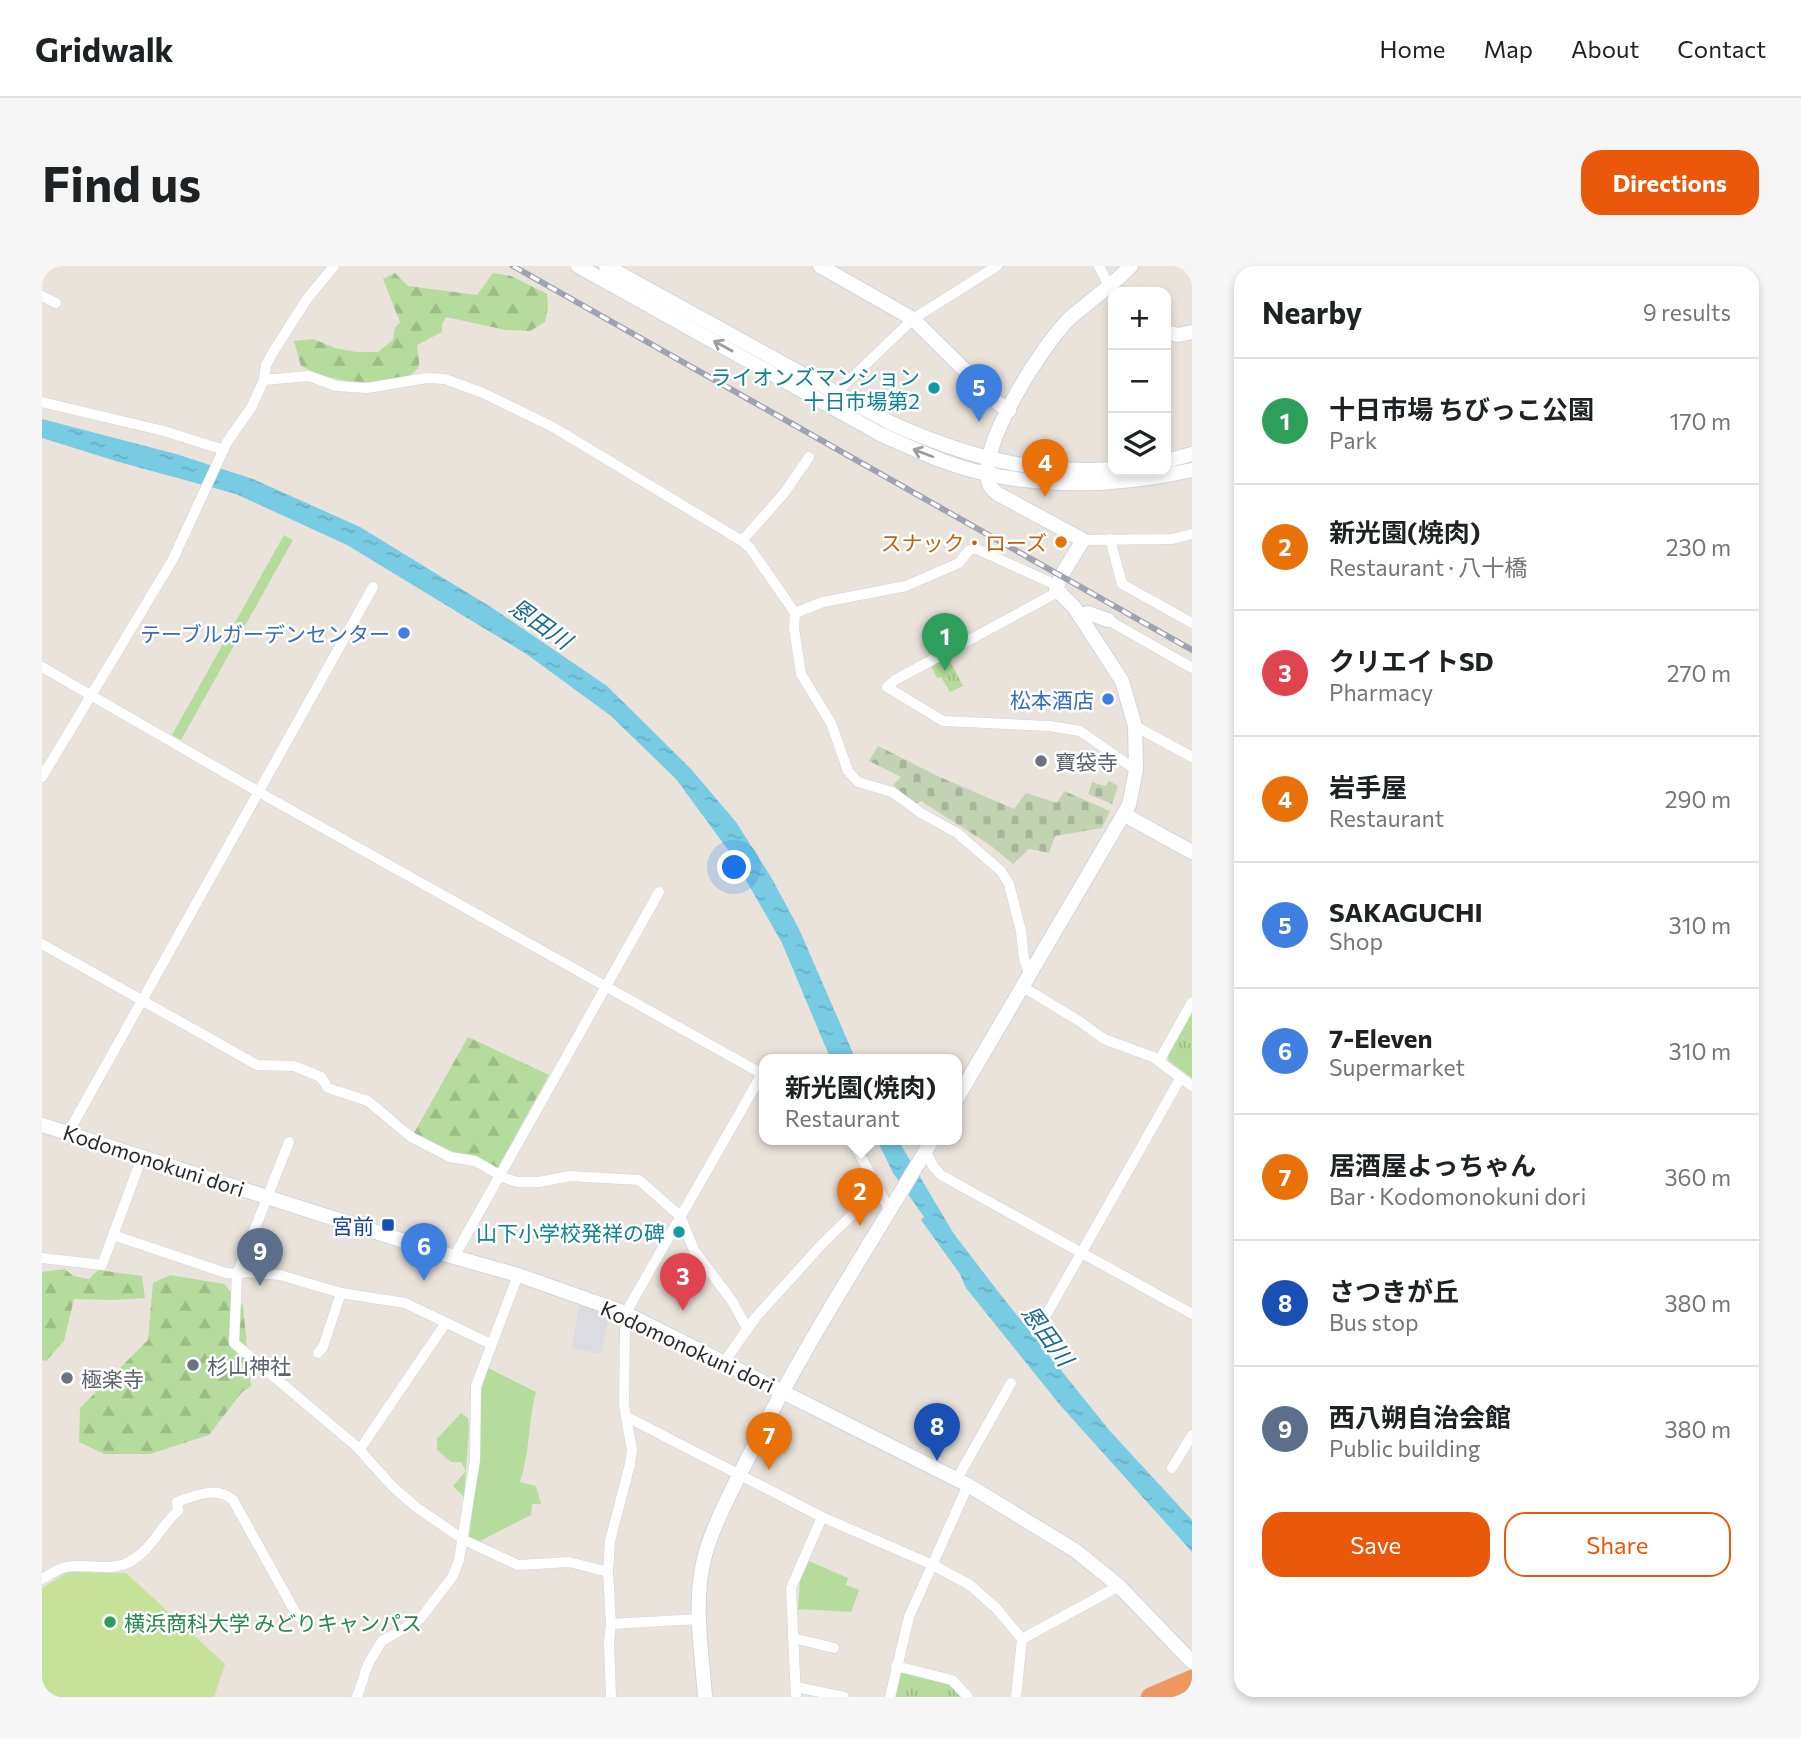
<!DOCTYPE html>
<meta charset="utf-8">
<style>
:root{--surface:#fff;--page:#f6f6f6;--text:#202124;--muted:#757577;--line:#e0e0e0;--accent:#ea580c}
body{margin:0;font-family:Commissioner,"Noto Sans JP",sans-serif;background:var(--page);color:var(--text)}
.controls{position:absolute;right:21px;top:21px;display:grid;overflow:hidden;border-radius:14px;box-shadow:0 4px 10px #0003}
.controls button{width:63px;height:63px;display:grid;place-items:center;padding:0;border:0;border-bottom:2px solid var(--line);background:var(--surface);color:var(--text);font:35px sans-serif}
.you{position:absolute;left:693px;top:602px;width:24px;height:24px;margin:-18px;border:5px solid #fff;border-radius:50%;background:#1a73e8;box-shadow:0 0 0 10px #1a73e833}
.badge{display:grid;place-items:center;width:46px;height:46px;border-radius:50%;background:var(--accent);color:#fff;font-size:23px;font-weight:700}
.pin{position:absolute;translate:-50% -58px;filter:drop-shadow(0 2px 4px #0008)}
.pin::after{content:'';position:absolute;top:37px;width:24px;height:21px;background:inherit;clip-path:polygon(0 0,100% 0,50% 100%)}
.popup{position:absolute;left:717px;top:788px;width:203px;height:91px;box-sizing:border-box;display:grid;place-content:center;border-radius:14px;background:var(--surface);filter:drop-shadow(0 2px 5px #0005);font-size:23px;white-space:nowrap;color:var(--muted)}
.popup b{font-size:26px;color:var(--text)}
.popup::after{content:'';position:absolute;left:50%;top:100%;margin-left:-14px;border:14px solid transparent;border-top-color:var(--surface)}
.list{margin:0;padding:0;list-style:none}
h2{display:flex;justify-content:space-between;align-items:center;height:91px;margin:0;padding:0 28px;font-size:30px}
h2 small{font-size:23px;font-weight:400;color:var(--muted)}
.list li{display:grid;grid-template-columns:46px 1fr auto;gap:21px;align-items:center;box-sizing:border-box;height:126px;padding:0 28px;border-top:2px solid var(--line)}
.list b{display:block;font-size:26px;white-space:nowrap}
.list p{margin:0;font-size:23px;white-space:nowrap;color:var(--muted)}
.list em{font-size:23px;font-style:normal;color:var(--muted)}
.actions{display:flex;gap:14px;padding:21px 28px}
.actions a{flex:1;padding:16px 0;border:2px solid var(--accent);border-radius:21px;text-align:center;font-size:24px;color:var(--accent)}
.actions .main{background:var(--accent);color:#fff}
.icon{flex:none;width:38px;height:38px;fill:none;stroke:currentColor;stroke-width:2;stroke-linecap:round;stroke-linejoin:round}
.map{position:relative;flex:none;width:1150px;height:1431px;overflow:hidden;border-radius:21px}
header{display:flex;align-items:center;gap:42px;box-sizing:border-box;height:98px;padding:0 35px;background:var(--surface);border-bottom:2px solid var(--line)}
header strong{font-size:33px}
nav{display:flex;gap:38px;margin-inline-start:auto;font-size:24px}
.intro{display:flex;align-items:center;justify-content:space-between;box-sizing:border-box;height:168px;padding:0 42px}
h1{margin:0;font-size:49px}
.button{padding:18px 32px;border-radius:21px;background:var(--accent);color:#fff;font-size:24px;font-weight:700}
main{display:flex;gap:42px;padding:0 42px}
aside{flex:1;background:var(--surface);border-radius:21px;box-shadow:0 4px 10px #0003}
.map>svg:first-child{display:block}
.industrial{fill:#dddbe2}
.grass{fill:#b5dc9c}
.forest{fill:url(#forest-firs)}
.cemetery{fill:url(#cemetery-stones)}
.park{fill:url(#park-tufts)}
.pitch{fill:#c6e298}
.water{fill:url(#water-ripples)}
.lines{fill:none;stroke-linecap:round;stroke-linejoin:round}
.street-casing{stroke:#d1d4e0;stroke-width:11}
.secondary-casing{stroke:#d1d4e0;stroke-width:16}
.highway-casing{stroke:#c3c3c3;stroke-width:19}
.street{stroke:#fff;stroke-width:10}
.secondary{stroke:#fff;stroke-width:14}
.highway{stroke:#ef9760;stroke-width:18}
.rail-casing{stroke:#9fa2b1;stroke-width:6}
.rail{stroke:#fff;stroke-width:3.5;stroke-dasharray:10;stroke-linecap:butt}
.oneway{stroke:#9e9e9e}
.culture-dot{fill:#0f9aa8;stroke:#fff;stroke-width:2.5}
.food-dot{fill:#e8710a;stroke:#fff;stroke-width:2.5}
.shop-dot{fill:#3f7fe0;stroke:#fff;stroke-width:2.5}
.worship-dot{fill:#6b7280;stroke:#fff;stroke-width:2.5}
.transit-dot{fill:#1a4fb4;stroke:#fff;stroke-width:2.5}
.leisure-dot{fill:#2e9e5b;stroke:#fff;stroke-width:2.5}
.labels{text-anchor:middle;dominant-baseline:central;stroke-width:5;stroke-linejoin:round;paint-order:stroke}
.culture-label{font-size:21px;fill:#0d838f;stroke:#fff;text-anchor:end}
.food-label{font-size:21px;fill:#c56008;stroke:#fff;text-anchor:end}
.shop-label{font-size:21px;fill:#366cbe;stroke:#fff;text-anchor:end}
.worship-label{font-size:21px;fill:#5b616d;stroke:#fff;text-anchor:start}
.street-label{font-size:21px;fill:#282828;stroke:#fff}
.transit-label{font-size:21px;fill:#164399;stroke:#fff;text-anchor:end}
.leisure-label{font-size:21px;fill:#27864d;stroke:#fff;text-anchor:start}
.water-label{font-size:23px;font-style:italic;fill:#196a8c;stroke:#fff}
</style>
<header>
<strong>Gridwalk</strong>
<nav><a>Home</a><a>Map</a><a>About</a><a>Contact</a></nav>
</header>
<div class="intro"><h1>Find us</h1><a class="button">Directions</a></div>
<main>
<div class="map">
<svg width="1150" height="1431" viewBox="0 0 1150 1431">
<defs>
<pattern id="forest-firs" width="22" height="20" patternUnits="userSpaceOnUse" patternTransform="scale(1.75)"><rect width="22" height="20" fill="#b5dc9c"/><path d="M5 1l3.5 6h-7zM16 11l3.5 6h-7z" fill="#9cbd86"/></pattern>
<pattern id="cemetery-stones" width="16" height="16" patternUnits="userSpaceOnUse" patternTransform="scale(1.75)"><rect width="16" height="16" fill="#c4d2b4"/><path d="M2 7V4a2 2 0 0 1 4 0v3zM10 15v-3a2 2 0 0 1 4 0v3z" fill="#a8b49b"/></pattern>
<pattern id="park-tufts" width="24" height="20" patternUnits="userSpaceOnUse" patternTransform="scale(1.75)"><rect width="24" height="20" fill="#b5dc9c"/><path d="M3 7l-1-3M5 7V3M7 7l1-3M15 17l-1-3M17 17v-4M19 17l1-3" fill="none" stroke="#9cbd86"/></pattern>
<pattern id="water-ripples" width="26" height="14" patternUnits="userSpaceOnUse" patternTransform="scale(1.75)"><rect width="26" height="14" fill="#77cbe3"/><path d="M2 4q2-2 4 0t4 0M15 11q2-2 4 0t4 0" fill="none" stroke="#67aec3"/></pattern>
</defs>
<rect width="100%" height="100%" fill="#e9e3db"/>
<polygon class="industrial" points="537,1039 568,1047 559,1088 530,1082"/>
<g class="grass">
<polygon points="242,269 251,274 139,474 130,469"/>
<path d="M446 1102 494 1126C486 1156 488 1186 478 1216L494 1220 499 1238H490L489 1249 436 1276 427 1272 438 1185 437 1132Z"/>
<polygon points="419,1147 426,1152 427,1162 422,1231 411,1220 424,1205 419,1196 409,1196 395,1184 395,1173"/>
<polygon points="767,1295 806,1312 804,1319 817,1324 809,1346 756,1343 758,1315"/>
</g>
<g class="forest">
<path d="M353 7 366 20 435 29 451 7 469 10 505 28 506 41 503 56 488 65 464 64 404 51 400 58V66L375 79C375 86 379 95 376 101 372 109 365 110 357 112 322 120 291 116 259 100L252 75 271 73 293 82 314 86H336L351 74 353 62 358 56 341 13Z"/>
<polygon points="426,771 507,809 455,903 432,890 411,886 372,867"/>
<polygon points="23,1003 31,1010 47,1013 56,1004 100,1010 103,1032 71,1034 32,1033 22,1075 4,1095 0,1094 0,1006"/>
<polygon points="128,1009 182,1018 201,1040 209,1120 200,1126 167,1169 108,1188 62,1188 37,1176 38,1142 106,1074 111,1017"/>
</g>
<g class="cemetery">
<polygon points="836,480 900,512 972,543 984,527 1015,537 1022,525 1068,545 1060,562 1013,570 1007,587 987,583 971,598 948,579 879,535 873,538 851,519 859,511 827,495"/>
<polygon points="1067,515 1076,520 1070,538 1046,528 1050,516 1063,520"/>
</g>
<g class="park">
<polygon points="906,391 921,420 908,426 899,411 895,412 889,400"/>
<polygon points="1150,745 1150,812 1127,795 1125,789"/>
<polygon points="857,1403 908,1416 921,1431 852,1431"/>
</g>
<polygon class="pitch" points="26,1306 84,1307 183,1398 172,1431 0,1431 0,1322"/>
<g class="water">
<polygon points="0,153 134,188 211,213 318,261 452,343 565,420 649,503 694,556 729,611 757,663 814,794 789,794 740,677 689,588 634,513 569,450 483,387 305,279 194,228 77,196 0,172"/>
<polygon points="835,874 856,874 912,968 958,1028 1067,1164 1150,1254 1150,1286 1018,1139 924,1022 918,1008 879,954 882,951 851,907"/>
</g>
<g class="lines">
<defs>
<g id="street">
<polyline points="1057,0 1067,20"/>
<polyline points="0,30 14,37"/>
<polyline points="222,114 267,110 294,120 325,122 385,112 403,113 441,127 511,161 700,275 708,282 753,347 752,362 759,408 789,457 806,505 816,516 850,526 879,547 915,567 959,605 967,618 979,665 982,693 988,709"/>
<polyline points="795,126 871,53 955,0"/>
<polyline points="0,136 122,165 182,184"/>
<polyline points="1068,273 1080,318 1150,357"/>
<polyline points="1041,274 1130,273 1150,268"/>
<polyline points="700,275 743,226 767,191"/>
<polyline points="1016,326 853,414 845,421 901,455 1007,460 1038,465 1094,504"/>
<polyline points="753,347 781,336 864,320 917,297 926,285 933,282 1014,319"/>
<polyline points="1066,354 1150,402"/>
<polyline points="0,401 222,529 722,809"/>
<polyline points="1093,460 1150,491"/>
<polyline points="0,511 131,293 185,176 209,142 222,114 224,99 233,83 265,33 292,0"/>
<polyline points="0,678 215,799 252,800 279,811 286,822 326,835 369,871 408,891 433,895 463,912 476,916 497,916 528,910 597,914 638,950 652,984 690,1035 705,1062"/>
<polyline points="981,721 1037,755 1062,773 1111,791 1150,820"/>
<polyline points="1117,795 1150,736"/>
<polyline points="26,867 331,321"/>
<polyline points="810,874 848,945"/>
<polyline points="884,886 891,900 899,909 1150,1048"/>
<polyline points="71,969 184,1007 195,1008 247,876"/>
<polyline points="412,991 617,626"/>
<polyline points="0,992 60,999 100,891"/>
<polyline points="1003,1051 1139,811"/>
<polyline points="449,1078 363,1037 299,1027 238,1009 204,1006 195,1008 192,1077 314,1180 350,1220 374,1241 422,1274 476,1299 527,1296 566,1306"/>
<polyline points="276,1087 281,1081 299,1027"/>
<polyline points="682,1096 714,1051 781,977 836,924"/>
<polyline points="585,1151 780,1251 891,1299 928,1319 955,1343 980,1373"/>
<polyline points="318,1183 403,1058"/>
<polyline points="1130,1202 1150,1169"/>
<polyline points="915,1213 969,1117"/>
<path d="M0 1313C7 1309 16 1302 24 1301 43 1297 65 1305 83 1298 109 1287 117 1261 136 1245L135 1236C153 1230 174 1219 191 1234L256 1351"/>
<polyline points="569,1358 658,1353"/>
<polyline points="751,1372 792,1382"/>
<polyline points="854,1400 910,1414 926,1431"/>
<polyline points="754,1421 802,1431"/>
<polyline points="315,1431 326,1398 340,1375 378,1353 411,1310 417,1294 433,1194 434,1120 476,1009"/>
<polyline points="569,1431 567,1377 569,1358 566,1306 568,1275 588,1198 590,1184 582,1139 583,1063 587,1049 587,1041 720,808"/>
<polyline points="754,1431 749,1322 780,1251"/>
<polyline points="848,1431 867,1351 926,1219"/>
<polyline points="974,1431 980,1373 1077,1320"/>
</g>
<g id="secondary">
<path d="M536 0 840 169C874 184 909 201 946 208 1015 223 1082 219 1150 204"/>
<path d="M564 0 849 157C922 190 991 209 1071 203"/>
<polyline points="778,0 871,53 956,137 967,145"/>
<polyline points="1124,66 1136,69 1150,66"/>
<polyline points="1124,195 1150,188"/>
<polyline points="1037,349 1046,347 1066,354"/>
<polyline points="1083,549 1150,586"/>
<path d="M914 834 1087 539 1094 504 1093 460 1080 415 1032 341 1014 323 1019 310 1041 274 956 228C953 226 950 223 948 220 930 187 1002 77 1027 53 1047 35 1070 20 1089 0"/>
<polyline points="0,859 412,991 476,1009 581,1046 926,1219 1034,1285 1077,1320 1150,1396"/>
<path d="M663 1431C660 1387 651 1337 662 1293 670 1260 693 1218 709 1186 762 1078 829 978 890 874"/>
</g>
<polyline id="highway" points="1108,1431 1150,1413"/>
</defs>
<use href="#street" class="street-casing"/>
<use href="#secondary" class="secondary-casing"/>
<use href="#highway" class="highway-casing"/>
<use href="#street" class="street"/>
<use href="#secondary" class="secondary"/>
<use href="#highway" class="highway"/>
<defs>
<polyline id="rail" points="471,0 1150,384"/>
</defs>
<use href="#rail" class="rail-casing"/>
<use href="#rail" class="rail"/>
</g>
<defs><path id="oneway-shaft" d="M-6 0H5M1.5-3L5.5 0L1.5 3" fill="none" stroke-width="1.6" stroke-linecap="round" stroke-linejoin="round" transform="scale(1.75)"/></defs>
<g class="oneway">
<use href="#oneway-shaft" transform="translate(681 80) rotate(-151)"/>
<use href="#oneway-shaft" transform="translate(881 187) rotate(-159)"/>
</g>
<g class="culture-dot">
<circle cx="892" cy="122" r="7"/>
<circle cx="637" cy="966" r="7"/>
</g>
<circle class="food-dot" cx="1019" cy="276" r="7"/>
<g class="shop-dot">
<circle cx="362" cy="367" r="7"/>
<circle cx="1066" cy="433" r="7"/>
</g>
<g class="worship-dot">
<circle cx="999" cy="495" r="7"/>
<circle cx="151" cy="1099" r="7"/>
<circle cx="25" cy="1112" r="7"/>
</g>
<rect class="transit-dot" x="339" y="952" width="14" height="14" rx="3.5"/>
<circle class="leisure-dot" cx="68" cy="1356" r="7"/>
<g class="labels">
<g class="culture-label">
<text x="878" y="110">ライオンズマンション<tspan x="878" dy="24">十日市場第2</tspan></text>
<text x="623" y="966">山下小学校発祥の碑</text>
</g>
<g class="food-label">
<text x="1005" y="276">スナック・ローズ</text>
</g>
<g class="shop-label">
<text x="348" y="367">テーブルガーデンセンター</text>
<text x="1052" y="433">松本酒店</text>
</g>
<g class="worship-label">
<text x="1013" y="495">寶袋寺</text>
<text x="165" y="1099">杉山神社</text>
<text x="39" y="1112">極楽寺</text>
</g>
<g class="street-label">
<text transform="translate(112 894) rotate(18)">Kodomonokuni dori</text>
<text transform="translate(646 1080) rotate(25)">Kodomonokuni dori</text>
</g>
<g class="transit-label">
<text x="332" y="959">宮前</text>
</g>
<g class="leisure-label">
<text x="82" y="1356">横浜商科大学 みどりキャンパス</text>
</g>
<g class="water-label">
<text transform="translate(499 357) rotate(35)">恩田川</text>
<text transform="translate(1006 1069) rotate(54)">恩田川</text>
</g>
</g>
</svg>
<div class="controls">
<button>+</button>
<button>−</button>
<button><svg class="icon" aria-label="layers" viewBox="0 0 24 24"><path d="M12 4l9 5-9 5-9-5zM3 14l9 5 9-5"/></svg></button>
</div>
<div class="you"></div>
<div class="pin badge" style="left:903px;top:405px;background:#2e9e5b">1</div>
<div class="pin badge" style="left:818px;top:960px;background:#e8710a">2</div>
<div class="popup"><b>新光園(焼肉)</b>Restaurant</div>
<div class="pin badge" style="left:641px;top:1045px;background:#e0444e">3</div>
<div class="pin badge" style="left:1003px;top:231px;background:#e8710a">4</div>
<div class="pin badge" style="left:937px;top:156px;background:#3f7fe0">5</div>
<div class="pin badge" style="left:382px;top:1015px;background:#3f7fe0">6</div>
<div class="pin badge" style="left:727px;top:1204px;background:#e8710a">7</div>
<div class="pin badge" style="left:895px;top:1195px;background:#1a4fb4">8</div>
<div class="pin badge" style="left:218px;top:1020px;background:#5c6f8a">9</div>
</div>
<aside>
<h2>Nearby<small>9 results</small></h2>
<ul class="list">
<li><span class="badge" style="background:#2e9e5b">1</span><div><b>十日市場 ちびっこ公園</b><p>Park</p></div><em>170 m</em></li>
<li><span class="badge" style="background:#e8710a">2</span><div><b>新光園(焼肉)</b><p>Restaurant · 八十橋</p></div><em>230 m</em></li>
<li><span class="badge" style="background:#e0444e">3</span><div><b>クリエイトSD</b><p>Pharmacy</p></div><em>270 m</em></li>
<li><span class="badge" style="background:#e8710a">4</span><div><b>岩手屋</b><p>Restaurant</p></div><em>290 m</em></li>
<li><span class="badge" style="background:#3f7fe0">5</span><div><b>SAKAGUCHI</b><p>Shop</p></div><em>310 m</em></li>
<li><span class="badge" style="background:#3f7fe0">6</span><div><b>7-Eleven</b><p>Supermarket</p></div><em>310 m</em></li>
<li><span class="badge" style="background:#e8710a">7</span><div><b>居酒屋よっちゃん</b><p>Bar · Kodomonokuni dori</p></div><em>360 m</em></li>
<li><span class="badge" style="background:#1a4fb4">8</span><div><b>さつきが丘</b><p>Bus stop</p></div><em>380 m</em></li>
<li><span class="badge" style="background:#5c6f8a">9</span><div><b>西八朔自治会館</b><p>Public building</p></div><em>380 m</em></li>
</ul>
<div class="actions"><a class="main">Save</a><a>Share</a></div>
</aside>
</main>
